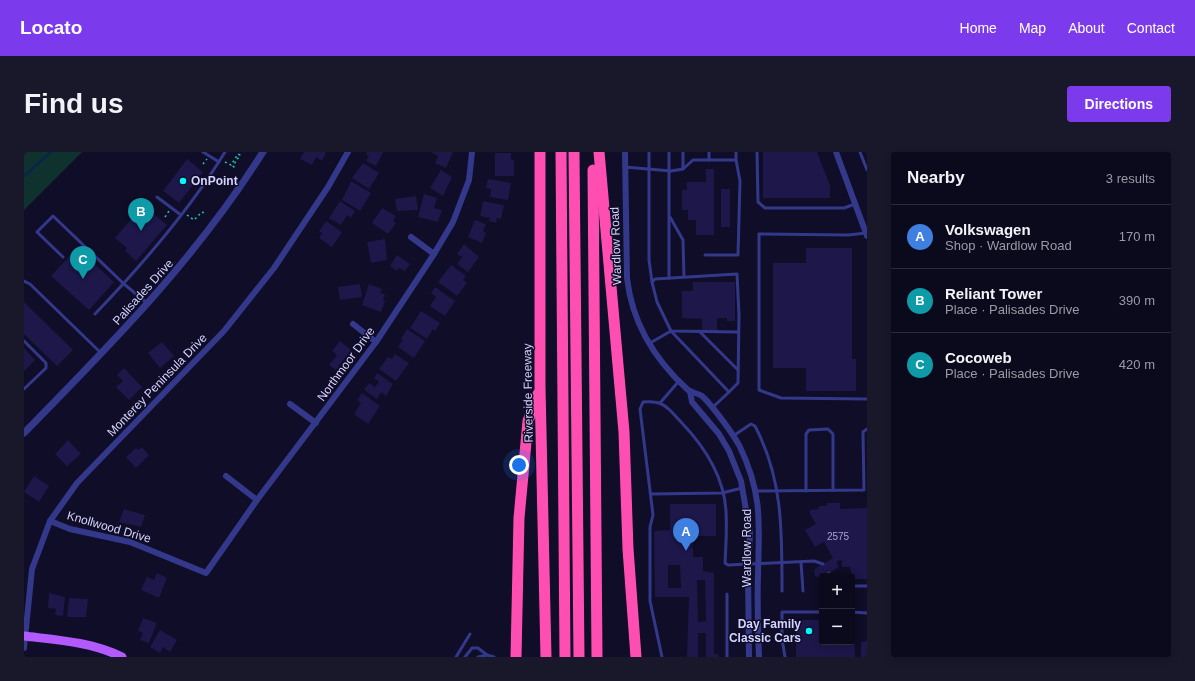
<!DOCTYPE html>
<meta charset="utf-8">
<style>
:root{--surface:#0b0a1d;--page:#19182a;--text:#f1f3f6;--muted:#9a9aa4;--line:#2b2b3b;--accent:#7c3aed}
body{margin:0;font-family:Arial,sans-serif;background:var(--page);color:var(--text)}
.controls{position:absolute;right:12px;bottom:12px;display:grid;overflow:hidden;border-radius:4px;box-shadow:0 2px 10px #0003}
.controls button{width:36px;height:36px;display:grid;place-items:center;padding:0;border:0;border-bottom:1px solid var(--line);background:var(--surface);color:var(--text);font:20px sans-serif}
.you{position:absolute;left:495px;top:313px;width:14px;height:14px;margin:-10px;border:3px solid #fff;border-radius:50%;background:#1a73e8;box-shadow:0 0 0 6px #1a73e833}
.badge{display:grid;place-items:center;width:26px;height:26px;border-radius:50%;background:var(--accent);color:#fff;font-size:13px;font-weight:700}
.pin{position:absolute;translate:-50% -33px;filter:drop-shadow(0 1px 2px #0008)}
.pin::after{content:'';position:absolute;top:21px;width:14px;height:12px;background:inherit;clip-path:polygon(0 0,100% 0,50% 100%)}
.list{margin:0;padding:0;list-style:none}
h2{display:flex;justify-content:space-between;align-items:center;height:52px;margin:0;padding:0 16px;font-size:17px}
h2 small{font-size:13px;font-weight:400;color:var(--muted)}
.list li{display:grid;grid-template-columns:26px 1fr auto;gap:12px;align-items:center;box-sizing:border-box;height:64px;padding:0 16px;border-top:1px solid var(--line)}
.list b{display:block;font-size:15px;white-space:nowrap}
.list p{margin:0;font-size:13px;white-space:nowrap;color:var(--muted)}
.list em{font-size:13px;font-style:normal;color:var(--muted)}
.map{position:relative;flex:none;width:843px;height:505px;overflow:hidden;border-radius:4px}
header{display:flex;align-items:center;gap:24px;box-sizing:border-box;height:56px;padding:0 20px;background:var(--accent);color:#fff}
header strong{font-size:19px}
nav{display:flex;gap:22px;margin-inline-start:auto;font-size:14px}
.intro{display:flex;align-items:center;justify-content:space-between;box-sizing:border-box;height:96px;padding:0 24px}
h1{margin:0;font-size:28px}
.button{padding:10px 18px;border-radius:4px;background:var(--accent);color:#fff;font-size:14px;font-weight:700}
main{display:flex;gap:24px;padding:0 24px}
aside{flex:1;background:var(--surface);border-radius:4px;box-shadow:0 2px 10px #0003}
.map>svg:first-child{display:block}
.green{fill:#0f322e}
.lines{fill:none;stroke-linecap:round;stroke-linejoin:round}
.stream{stroke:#07264c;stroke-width:2.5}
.building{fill:#1d174a;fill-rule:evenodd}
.path{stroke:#23c3ac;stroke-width:1.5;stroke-dasharray:2 3;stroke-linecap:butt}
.service{stroke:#33388b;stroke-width:3}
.minor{stroke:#33388b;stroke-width:6}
.tertiary{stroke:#33388b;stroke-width:7}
.primary{stroke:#b35aff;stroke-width:9}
.motorway{stroke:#ff4eb2;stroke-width:11}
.poi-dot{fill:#00fafe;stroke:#0f0d27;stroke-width:1.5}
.labels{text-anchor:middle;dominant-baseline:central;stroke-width:3;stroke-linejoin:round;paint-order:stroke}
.number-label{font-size:10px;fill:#a7a4d2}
.poi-label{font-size:12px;font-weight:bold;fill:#d5d3ff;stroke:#0f0d27;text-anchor:start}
.street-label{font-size:12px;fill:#d5d3ff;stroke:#0f0d27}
</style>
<header>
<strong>Locato</strong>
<nav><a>Home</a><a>Map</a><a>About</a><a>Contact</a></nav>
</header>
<div class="intro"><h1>Find us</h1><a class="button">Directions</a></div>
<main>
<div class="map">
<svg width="843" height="505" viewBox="0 0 843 505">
<rect width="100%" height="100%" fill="#0f0d27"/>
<polygon class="green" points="0,0 58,0 0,58"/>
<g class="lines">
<polyline class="stream" points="0,24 27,0"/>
</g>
<g class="building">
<polygon points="280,0 301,0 302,1 298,9 292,5 288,13 276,7"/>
<polygon points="343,0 359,0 352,14 342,9 345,4 342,3"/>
<polygon points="406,0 429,0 422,16 411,11 414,4"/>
<polygon points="739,0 793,0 806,33 806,46 739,46"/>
<polygon points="471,1 487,1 487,8 490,8 490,24 471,24"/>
<polygon points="163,7 179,20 155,51 139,39"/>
<polygon points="339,11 355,21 345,37 328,26"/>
<polygon points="682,17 690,17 690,83 672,83 672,68 664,68 664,58 658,58 658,38 663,38 663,30 682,30"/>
<polygon points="417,18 428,25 419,44 406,36"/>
<polygon points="464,27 487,31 484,48 466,45 467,37 462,36"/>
<polygon points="327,29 347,41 336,59 318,48"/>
<rect x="697" y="37" width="9" height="38"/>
<polygon points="400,42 413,46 410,56 418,58 414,70 394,65"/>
<polygon points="392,44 394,58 373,59 371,47"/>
<polygon points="316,49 331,59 327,66 323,63 317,73 305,66"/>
<polygon points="459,49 480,53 477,67 473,66 472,71 465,69 466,66 456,64"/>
<polygon points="119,53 143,73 112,109 101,99 103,96 91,86"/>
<polygon points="358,56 372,64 369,69 372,71 364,82 348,71"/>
<polygon points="451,68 462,72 459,79 462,81 458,91 444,85"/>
<polygon points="302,69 318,80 308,95 295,86 298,81 295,79"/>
<polygon points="361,87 363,108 347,111 343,90"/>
<polygon points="440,92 455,105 444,120 433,112 438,105 433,102"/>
<polygon points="53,96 90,130 65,158 27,124"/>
<polygon points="782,96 828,96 828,207 832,207 832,239 782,239 782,216 749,216 749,111 782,111"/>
<polygon points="373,103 386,112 381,119 375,116 373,119 366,114"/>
<polygon points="427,113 442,124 439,128 443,131 433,144 414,130"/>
<polygon points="669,130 711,130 711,169 703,169 703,166 693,166 693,179 678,179 678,167 658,166 658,139 669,139"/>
<polygon points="336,132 338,145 316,148 314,135"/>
<polygon points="345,132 358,137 356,141 361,142 359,148 361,149 357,160 338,153"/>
<polygon points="411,135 431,149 421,164 406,154 412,145 407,141"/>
<polygon points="0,150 49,198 33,214 0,182"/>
<polygon points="397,159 416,171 411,179 409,177 403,187 386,176"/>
<polygon points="383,177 401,189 390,206 374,195 379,188 377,187"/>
<polygon points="316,189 327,198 312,218 305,213 313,203 308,199"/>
<polygon points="138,190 150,204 136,216 124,201"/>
<polygon points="0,196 11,208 0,219"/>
<polygon points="371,202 385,211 372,229 355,217 364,205 368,207"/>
<polygon points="100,216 118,235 105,248 92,235 99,229 93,223"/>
<polygon points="353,221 369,232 362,244 357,240 353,247 340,238 345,231 351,235 355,230 350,226"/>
<polygon points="338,241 356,254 344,272 330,262 337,251 333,248"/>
<polygon points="44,288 57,302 43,314 31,302"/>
<polygon points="118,295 125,303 112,316 102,305 112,296 114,298"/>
<polygon points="10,324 25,334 15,350 0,340"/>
<polygon points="803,351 816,351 816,357 843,356 843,427 828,427 826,415 818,415 818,409 816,408 812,410 815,415 797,426 791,424 790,419 792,416 809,406 800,390 791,395 781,378 792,372 786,362 786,358 795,357 795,354 803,354"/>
<path d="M646 352H692V384H668L669 393 667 394 669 397V405H679V419L690 421V502H694L695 505H682V481H674V505H663L665 445H631L630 379 646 378ZM644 413H656L657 436H644ZM673 428H681L682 469 674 470Z"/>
<polygon points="100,357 121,363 117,375 95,370"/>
<polygon points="133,421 143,426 135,446 117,438 123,425 130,428"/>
<polygon points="25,441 41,445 39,464 31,463 32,457 24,456"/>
<polygon points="45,446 64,447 62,465 43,465"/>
<polygon points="119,466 133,471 125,491 116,488 119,481 114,479"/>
<polygon points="772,468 798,468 798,490 828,490 828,468 830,468 831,505 772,505"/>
<polygon points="136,478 153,488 146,500 139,495 136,501 126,495"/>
<polygon points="843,489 843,505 837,505 837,490"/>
</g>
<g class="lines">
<g class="path">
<polyline points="201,10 207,13 214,2 216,3 209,14 211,16"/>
<polyline points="179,12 183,7"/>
<polyline points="163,63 170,68 178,60 180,61"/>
<polyline points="141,65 145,59"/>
</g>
<g class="service">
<polyline points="179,0 195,10"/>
<polyline points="625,0 625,108 628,130"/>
<polyline points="645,0 645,126"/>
<polyline points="659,0 659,17"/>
<polyline points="733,0 734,50 741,56 820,56 831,52"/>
<polyline points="836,0 843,18"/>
<polyline points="685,8 685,0"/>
<polyline points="601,15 647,19 659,17 669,8 712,8 712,0"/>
<polyline points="133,45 157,63"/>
<polyline points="646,65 659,88 660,125"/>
<polyline points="842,81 824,83 735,82 735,238 757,246 843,247"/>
<polyline points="681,103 714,103 716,29 712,8"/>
<polyline points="39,105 13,80 29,64 100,132 123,151"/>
<polyline points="0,129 6,132 77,201"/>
<path d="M71 162C119 112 165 59 201 0"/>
<polyline points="675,179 714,218"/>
<polyline points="0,189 22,211 22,216 0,237"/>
<polyline points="626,191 647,179 705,240 689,255"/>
<polyline points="705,240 714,231 715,163 713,122 631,127 628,130 633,150 647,179 714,180"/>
<polyline points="636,251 655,229"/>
<path d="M709 284 727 272 731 274C759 327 758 380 758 439"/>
<polyline points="732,339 840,338 839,280 843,277"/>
<polyline points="782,339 782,282 785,278 804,277 809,282 809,338"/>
<polyline points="627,342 698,341 718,336"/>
<polyline points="777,410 779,439"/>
<polyline points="805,421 806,424"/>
<polyline points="828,434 843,434"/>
<polyline points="703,442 703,505"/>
<polyline points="828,460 843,461"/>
<polyline points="432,505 446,482"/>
<polyline points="441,505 448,496 454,496 463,503"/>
<polyline points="454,505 463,503 470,505"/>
<path d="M638 505 626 449V375L629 363 616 257 619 250C640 248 644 256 657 270 680 294 700 325 702 359 703 376 702 394 701 411L704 413 790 409 799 412"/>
<polyline points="761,505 758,487 758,460 798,460"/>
</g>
<g class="minor">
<path d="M601 0 603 126C608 171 631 208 664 238 668 241 674 241 678 244 688 253 710 283 716 295 739 343 735 373 734 423 733 450 734 478 735 505"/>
<polyline points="812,0 843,84"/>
<polyline points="387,85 410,102"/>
<polyline points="329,172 352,190"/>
<polyline points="666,239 668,250 695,282 705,299 717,329 726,381 724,419 725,505"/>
<polyline points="266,252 292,271"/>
<polyline points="202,324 233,348"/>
<polyline points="26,369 46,377 106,390 182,421 233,348 352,190 410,102 429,70 445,28 448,0"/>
<polyline points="0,496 8,417 26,369 53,331 200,179 250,116 304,35 324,0"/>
</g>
<path class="tertiary" d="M0 281C88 191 171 108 239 0"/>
<path class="primary" d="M0 484C33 488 68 490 98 505"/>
<g class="motorway">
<polyline points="516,0 516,235 522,505"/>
<polyline points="537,0 541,505"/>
<polyline points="550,0 555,505"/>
<polyline points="575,0 600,280 604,397 612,505"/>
<polyline points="569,18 573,505"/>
<polyline points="492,505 495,366 504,269 514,242"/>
</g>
</g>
<g class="poi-dot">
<circle cx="159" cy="29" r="4"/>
<circle cx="785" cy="479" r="4"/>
</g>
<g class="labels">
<g class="number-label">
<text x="814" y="384">2575</text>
</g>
<g class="poi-label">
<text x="167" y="29">OnPoint</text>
<text x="777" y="472" text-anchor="end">Day Family<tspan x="777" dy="14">Classic Cars</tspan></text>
</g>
<g class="street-label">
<text transform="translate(592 94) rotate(-92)">Wardlow Road</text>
<text transform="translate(119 140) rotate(-48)">Palisades Drive</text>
<text transform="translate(322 212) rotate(-54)">Northmoor Drive</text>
<text transform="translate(133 233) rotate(-46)">Monterey Peninsula Drive</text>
<text transform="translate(504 241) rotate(-91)">Riverside Freeway</text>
<text transform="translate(85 375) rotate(16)">Knollwood Drive</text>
<text transform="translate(723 396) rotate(-90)">Wardlow Road</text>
</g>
</g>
</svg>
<div class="controls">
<button>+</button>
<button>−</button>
</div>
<div class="you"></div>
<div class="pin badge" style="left:662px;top:399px;background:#3f7fe0">A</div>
<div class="pin badge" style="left:117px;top:79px;background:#0f9aa8">B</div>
<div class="pin badge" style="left:59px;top:127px;background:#0f9aa8">C</div>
</div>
<aside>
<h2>Nearby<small>3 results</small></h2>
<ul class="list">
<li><span class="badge" style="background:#3f7fe0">A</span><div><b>Volkswagen</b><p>Shop · Wardlow Road</p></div><em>170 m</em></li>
<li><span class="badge" style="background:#0f9aa8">B</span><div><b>Reliant Tower</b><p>Place · Palisades Drive</p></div><em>390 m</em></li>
<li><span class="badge" style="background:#0f9aa8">C</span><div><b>Cocoweb</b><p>Place · Palisades Drive</p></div><em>420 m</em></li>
</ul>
</aside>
</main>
